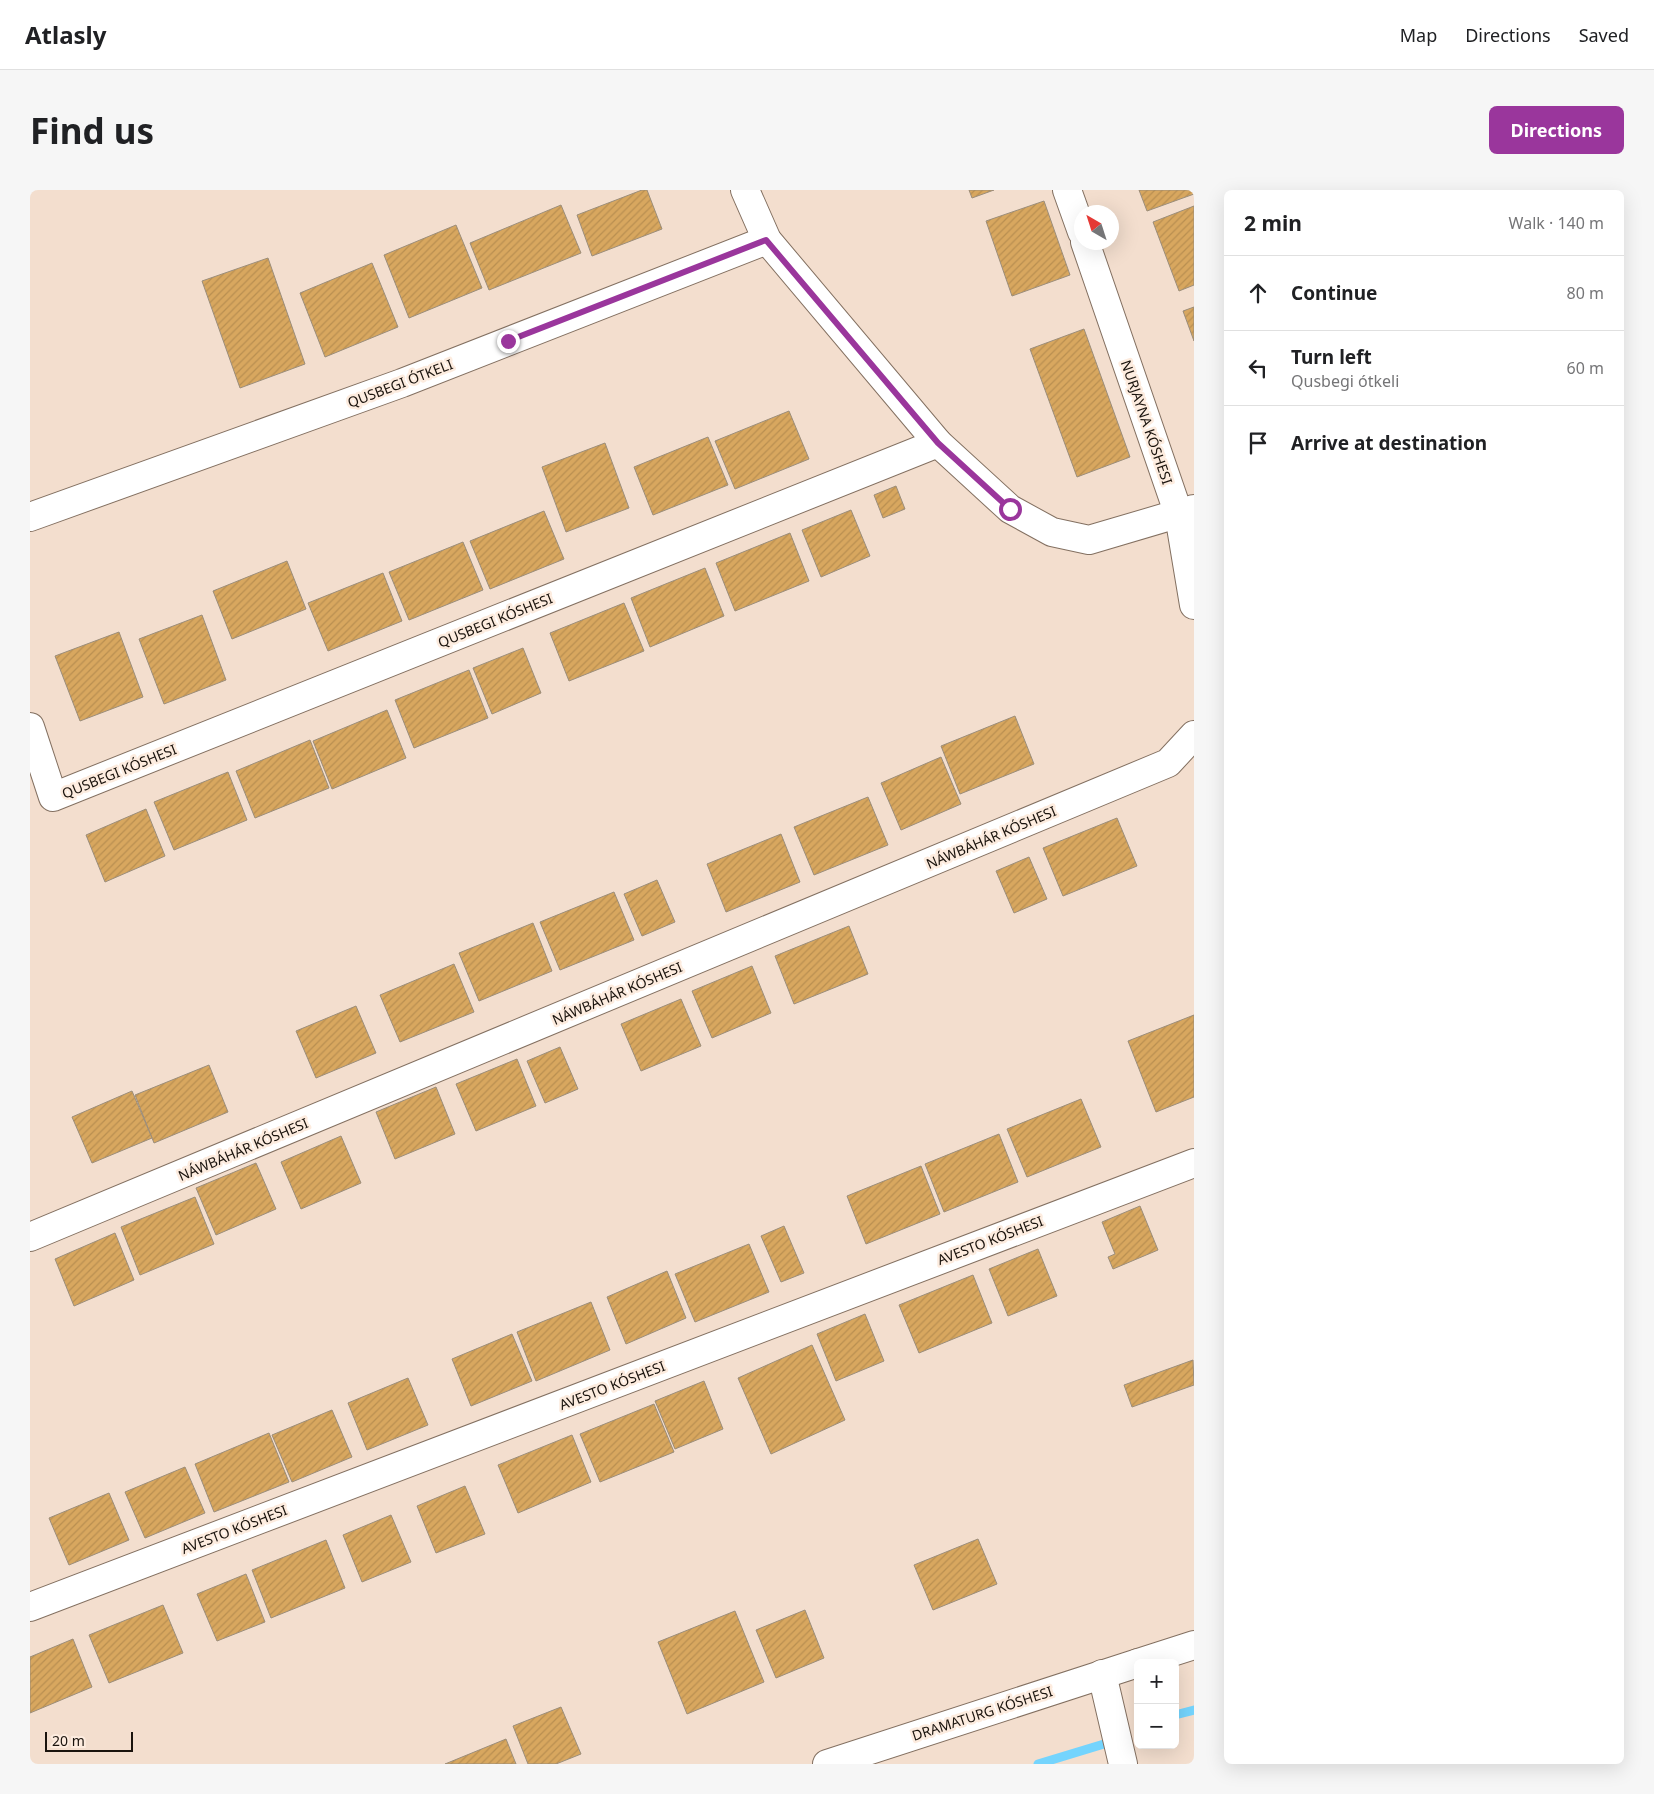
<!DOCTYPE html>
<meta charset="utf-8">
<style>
:root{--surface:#fff;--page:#f6f6f6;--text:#202124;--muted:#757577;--line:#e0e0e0;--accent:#9a369c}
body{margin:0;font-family:"Noto Sans",sans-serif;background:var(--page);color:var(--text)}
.controls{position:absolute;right:15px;bottom:15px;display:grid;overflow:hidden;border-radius:8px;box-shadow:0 5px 20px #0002}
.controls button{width:45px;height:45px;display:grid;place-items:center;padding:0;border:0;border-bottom:1px solid var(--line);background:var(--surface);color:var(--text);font:25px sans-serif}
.compass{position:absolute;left:1044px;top:15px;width:45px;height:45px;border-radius:50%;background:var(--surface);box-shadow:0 5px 20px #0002;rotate:321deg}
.scale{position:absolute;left:15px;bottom:12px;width:88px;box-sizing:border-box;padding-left:5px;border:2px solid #1a130d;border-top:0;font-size:14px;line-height:18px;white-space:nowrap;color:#1a130d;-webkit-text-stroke:4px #fdecdf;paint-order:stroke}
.stop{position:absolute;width:15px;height:15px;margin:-11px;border:4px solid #9a369c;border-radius:50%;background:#fff}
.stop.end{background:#9a369c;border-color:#fff;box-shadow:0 1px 5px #0008}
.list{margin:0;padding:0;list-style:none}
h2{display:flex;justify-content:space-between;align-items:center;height:65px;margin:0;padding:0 20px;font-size:21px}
h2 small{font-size:16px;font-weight:400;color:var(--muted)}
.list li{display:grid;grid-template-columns:32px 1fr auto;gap:15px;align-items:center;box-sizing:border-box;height:75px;padding:0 20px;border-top:1px solid var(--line)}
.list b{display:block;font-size:19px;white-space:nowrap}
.list p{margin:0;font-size:16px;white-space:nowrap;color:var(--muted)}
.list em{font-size:16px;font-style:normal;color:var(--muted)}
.icon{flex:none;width:28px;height:28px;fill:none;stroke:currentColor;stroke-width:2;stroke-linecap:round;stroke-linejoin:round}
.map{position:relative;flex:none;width:1164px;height:1574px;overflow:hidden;border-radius:8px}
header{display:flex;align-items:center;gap:30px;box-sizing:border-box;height:70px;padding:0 25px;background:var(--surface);border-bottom:1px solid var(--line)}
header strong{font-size:24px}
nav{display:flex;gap:28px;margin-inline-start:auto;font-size:18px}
.intro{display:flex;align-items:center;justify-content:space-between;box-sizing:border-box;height:120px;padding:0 30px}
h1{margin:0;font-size:35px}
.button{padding:12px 22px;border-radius:8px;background:var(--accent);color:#fff;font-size:18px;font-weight:700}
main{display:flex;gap:30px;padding:0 30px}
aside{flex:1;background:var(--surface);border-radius:8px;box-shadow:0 5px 20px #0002}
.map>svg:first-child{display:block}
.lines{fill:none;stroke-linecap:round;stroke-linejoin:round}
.stream{stroke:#74d4fd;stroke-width:9}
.building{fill:url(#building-hatch);stroke:#9b8d7a}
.minor-casing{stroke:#837061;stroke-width:30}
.minor{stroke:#fff;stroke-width:28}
.route{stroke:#9a369c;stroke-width:6}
.labels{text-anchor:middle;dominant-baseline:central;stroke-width:5;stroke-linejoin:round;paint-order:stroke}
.street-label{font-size:14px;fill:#1a130d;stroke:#fdecdf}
</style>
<header>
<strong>Atlasly</strong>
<nav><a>Map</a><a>Directions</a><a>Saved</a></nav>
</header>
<div class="intro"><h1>Find us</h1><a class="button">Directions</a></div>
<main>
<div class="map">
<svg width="1164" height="1574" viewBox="0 0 1164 1574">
<defs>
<pattern id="building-hatch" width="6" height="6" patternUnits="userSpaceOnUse" patternTransform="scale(1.25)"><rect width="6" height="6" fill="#d8a75f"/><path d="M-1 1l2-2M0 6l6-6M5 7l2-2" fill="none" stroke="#b98f51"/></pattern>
</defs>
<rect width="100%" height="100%" fill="#f3dece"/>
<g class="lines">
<g class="stream">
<polyline points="1145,1525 1164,1520"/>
<polyline points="1008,1574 1074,1554"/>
</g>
</g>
<g class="building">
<polygon points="612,0 617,0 632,39 562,66 547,25"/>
<polygon points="939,0 964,0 942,8"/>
<polygon points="1109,0 1164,0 1164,4 1117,21"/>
<polygon points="1014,11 1040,85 982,106 956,31"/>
<polygon points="531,15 551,63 459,100 440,53"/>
<polygon points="1164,16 1164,95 1149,101 1123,32"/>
<polygon points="426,35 452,98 379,128 354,65"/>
<polygon points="238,68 275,174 210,198 172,91"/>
<polygon points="342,73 368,137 295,167 270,103"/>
<polygon points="1164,117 1164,151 1153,121"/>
<polygon points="1054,139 1100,267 1047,287 1000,159"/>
<polygon points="759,221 779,269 705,299 685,251"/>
<polygon points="678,247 698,295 623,325 604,277"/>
<polygon points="575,253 599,318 536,342 512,277"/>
<polygon points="866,296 875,319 853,328 844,305"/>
<polygon points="821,320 840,366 791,387 772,340"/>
<polygon points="514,321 534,369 460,399 440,351"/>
<polygon points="760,343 779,391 705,421 686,373"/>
<polygon points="433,352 453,400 379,430 359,382"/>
<polygon points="257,371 276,419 202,449 183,401"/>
<polygon points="675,378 694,426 620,457 601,408"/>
<polygon points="353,383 372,431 298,461 278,413"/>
<polygon points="594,413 614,461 539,491 520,443"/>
<polygon points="172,425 196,490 134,514 109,449"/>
<polygon points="89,442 113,507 50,531 25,466"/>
<polygon points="493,458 511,503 462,524 443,478"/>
<polygon points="439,480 458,528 384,558 365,510"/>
<polygon points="357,520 376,568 302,599 283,551"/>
<polygon points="985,526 1004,574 930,604 911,556"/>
<polygon points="280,550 299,598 225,628 206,581"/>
<polygon points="911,567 931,614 871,640 851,593"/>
<polygon points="198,582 217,630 144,660 124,612"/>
<polygon points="838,607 858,655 784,685 764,637"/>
<polygon points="116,619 135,666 75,692 56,645"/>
<polygon points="1087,628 1107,676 1033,706 1013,658"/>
<polygon points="751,644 770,692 696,722 677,674"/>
<polygon points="999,667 1017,709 984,723 966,681"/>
<polygon points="627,690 645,732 612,746 594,704"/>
<polygon points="584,702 604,750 530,780 510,732"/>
<polygon points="503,733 522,781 449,811 429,763"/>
<polygon points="819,736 838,784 764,814 745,766"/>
<polygon points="424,774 444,822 370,852 350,805"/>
<polygon points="722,776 741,823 682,848 662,801"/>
<polygon points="651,809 671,856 611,881 591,834"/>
<polygon points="326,816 346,863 286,888 266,841"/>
<polygon points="1164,825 1164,907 1126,922 1098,851"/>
<polygon points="530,857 548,899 515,913 497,871"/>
<polygon points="487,869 506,916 446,941 426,894"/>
<polygon points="179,875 198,922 124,953 105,905"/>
<polygon points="406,897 425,944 365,969 346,922"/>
<polygon points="102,901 122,948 62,973 42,927"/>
<polygon points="1051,909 1071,957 997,987 977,939"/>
<polygon points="969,944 988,992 914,1022 895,974"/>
<polygon points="311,946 331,993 271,1019 251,972"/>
<polygon points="226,973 246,1019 186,1045 166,998"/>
<polygon points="891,976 910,1024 836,1054 817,1006"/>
<polygon points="165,1007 184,1054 110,1085 91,1037"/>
<polygon points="1110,1016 1128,1060 1083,1079 1078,1067 1085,1064 1072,1032"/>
<polygon points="754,1036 774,1083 751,1092 731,1046"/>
<polygon points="85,1043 104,1090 44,1116 25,1069"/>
<polygon points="719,1054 739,1102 665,1132 645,1084"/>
<polygon points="1008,1059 1027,1106 978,1126 959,1079"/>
<polygon points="637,1081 656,1128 596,1154 577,1107"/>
<polygon points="943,1085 962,1133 889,1163 869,1115"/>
<polygon points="561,1112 580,1160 506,1191 487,1142"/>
<polygon points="835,1124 854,1171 806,1191 787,1144"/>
<polygon points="482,1144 502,1191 441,1216 422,1169"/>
<polygon points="782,1155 815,1230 741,1264 708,1188"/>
<polygon points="1163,1170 1164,1195 1102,1217 1094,1195"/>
<polygon points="378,1188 398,1235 337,1260 318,1213"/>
<polygon points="674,1191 693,1239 645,1259 625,1211"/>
<polygon points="624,1214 644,1262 570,1292 550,1244"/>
<polygon points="302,1220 322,1267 262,1292 242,1245"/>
<polygon points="239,1243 259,1292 184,1322 165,1274"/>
<polygon points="542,1245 561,1292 488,1323 468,1275"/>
<polygon points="155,1277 175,1323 115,1348 95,1302"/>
<polygon points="435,1296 455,1344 406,1363 387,1316"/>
<polygon points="79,1303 99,1350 39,1375 19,1328"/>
<polygon points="361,1325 381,1372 332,1392 313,1345"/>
<polygon points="948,1349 967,1394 903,1420 884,1375"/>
<polygon points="296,1350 315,1398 241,1428 222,1380"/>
<polygon points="216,1384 235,1432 187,1451 167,1404"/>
<polygon points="133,1415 153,1463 79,1493 59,1445"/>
<polygon points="775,1420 794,1468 746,1488 726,1440"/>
<polygon points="705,1421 734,1492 657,1524 628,1452"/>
<polygon points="43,1449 62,1497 0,1523 0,1467"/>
<polygon points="531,1517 551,1564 526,1574 498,1574 483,1536"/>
<polygon points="476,1549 486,1574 415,1574"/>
</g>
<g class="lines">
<defs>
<g id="minor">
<polyline points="715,0 737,50 908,253 980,319 1022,342 1059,350 1164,319"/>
<polyline points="1037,0 1052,42"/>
<polyline points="1055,52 1149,325 1164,415"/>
<polyline points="0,327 372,193 737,50"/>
<polyline points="0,537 23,607 908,253"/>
<polyline points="0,1047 1138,573 1164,545"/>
<polyline points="0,1417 1164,973"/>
<polyline points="1108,1473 1164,1455"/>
<polyline points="1072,1484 1093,1574"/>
<polyline points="797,1574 1108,1473"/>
</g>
</defs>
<use href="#minor" class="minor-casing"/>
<use href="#minor" class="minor"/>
</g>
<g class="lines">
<polyline class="route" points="478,151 736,50 908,253 980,319"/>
</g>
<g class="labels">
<g class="street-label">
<text transform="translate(370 193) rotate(-21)">QUSBEGI ÓTKELI</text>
<text transform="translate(1117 232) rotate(71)">NURJAYNA KÓSHESI</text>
<text transform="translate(465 430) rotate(-22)">QUSBEGI KÓSHESI</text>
<text transform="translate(89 581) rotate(-22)">QUSBEGI KÓSHESI</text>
<text transform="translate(961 647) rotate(-23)">NÁWBÁHÁR KÓSHESI</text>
<text transform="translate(587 803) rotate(-23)">NÁWBÁHÁR KÓSHESI</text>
<text transform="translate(213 959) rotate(-23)">NÁWBÁHÁR KÓSHESI</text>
<text transform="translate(960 1050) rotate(-21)">AVESTO KÓSHESI</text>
<text transform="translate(582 1195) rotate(-21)">AVESTO KÓSHESI</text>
<text transform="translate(204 1339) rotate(-21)">AVESTO KÓSHESI</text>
<text transform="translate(952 1523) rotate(-18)">DRAMATURG KÓSHESI</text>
</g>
</g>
</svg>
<div class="controls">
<button>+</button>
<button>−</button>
</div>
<svg class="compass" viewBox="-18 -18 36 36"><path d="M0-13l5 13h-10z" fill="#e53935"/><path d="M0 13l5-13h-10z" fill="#757577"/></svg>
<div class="scale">20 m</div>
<div class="stop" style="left:980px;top:319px"></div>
<div class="stop end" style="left:478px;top:151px"></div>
</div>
<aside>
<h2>2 min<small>Walk · 140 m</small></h2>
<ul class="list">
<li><svg class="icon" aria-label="ahead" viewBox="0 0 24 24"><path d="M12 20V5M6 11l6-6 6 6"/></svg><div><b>Continue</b></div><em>80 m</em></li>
<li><svg class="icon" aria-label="left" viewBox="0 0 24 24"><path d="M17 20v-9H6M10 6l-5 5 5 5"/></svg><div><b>Turn left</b><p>Qusbegi ótkeli</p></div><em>60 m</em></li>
<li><svg class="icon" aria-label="arrive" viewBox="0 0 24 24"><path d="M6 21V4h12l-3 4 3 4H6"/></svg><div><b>Arrive at destination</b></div></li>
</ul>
</aside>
</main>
